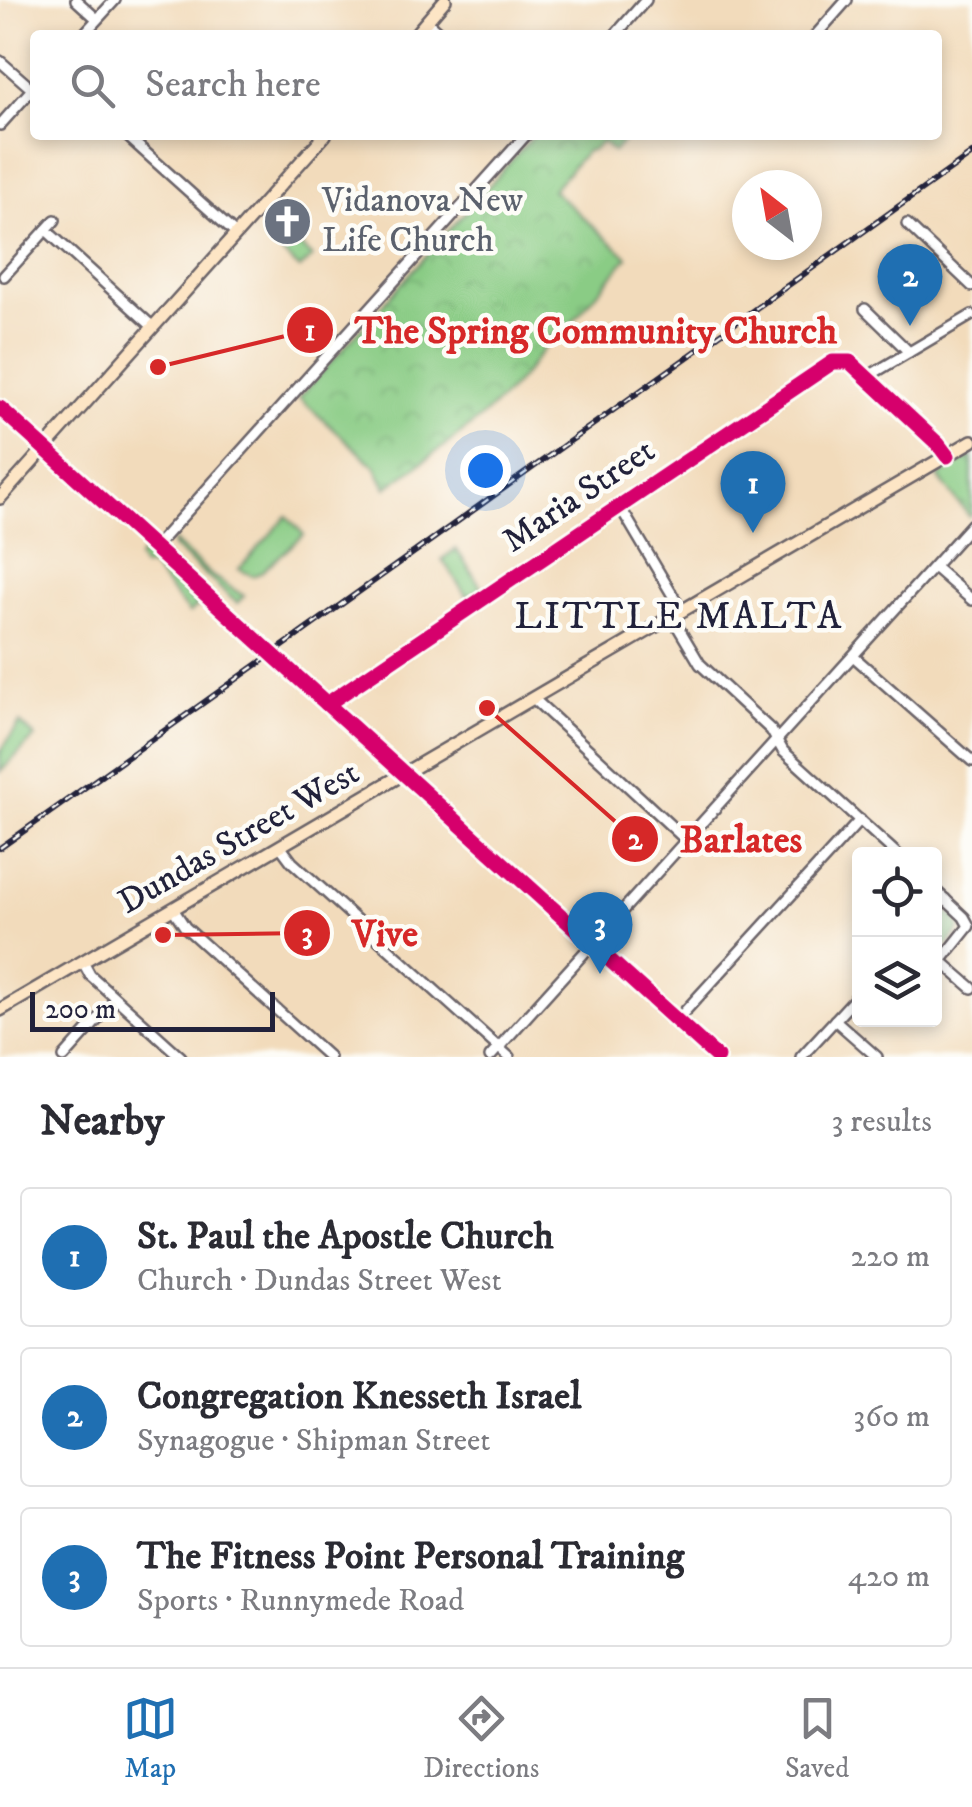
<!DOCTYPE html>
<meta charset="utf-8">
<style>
:root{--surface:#fff;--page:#f7f7f7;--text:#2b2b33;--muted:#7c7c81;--line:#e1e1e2;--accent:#1f6fb2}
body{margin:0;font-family:"IM FELL DW Pica",serif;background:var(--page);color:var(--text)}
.controls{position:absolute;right:30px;bottom:30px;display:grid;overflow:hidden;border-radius:10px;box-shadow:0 5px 15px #0003}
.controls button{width:90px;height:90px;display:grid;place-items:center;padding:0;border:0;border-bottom:2px solid var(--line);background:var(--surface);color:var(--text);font:50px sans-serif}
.compass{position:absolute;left:732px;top:170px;width:90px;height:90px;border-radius:50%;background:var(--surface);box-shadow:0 5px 15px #0003;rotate:329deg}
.scale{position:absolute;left:30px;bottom:25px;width:245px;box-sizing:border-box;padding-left:10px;border:5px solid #22223b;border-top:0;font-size:28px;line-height:35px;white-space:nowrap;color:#22223b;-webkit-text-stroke:8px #fdfcf7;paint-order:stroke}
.you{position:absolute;left:485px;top:470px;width:35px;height:35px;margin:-25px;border:8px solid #fff;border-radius:50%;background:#1a73e8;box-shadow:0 0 0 15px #1a73e833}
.badge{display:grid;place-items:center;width:65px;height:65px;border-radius:50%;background:var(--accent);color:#fff;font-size:32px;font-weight:700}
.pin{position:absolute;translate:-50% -82px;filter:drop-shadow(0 2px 5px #0008)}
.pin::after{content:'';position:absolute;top:52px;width:35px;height:30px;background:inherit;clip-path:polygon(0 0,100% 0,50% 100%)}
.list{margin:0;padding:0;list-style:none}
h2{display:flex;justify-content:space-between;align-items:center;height:130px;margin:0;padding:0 40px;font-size:42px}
h2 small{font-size:32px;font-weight:400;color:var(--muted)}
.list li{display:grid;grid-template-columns:65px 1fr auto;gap:30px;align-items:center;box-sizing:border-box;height:140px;margin:0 20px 20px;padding:0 20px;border:2px solid var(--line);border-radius:10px}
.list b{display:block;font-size:38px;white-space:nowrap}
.list p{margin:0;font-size:32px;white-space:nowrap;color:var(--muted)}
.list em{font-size:32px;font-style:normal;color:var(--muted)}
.icon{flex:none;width:55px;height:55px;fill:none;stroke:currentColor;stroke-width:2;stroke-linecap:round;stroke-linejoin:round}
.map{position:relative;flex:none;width:972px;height:1057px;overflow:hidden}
.search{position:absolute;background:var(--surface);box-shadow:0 5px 15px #0003;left:30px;right:30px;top:30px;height:110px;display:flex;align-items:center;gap:25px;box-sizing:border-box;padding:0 35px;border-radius:10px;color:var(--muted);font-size:38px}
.sheet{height:610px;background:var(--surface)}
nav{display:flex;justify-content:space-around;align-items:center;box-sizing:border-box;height:140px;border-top:2px solid var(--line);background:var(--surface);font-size:28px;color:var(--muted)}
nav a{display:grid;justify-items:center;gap:5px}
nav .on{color:var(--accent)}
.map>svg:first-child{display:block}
.grass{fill:#8acc85;stroke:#567760;stroke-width:2.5}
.park{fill:url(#park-crowns);stroke:#567760;stroke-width:2.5}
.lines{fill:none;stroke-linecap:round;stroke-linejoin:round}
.tertiary-tunnel{stroke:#c8b6a1;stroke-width:10;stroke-dasharray:10 5;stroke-linecap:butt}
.minor-casing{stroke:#6b6368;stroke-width:14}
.tertiary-casing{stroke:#6b6368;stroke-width:15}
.secondary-casing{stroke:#6b6368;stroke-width:16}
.minor{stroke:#fff;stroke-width:9}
.tertiary{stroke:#fff;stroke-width:10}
.secondary{stroke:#fde5c5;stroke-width:11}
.rail-casing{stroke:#22223b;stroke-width:6}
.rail{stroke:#fdfcf7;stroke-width:2.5;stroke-dasharray:8;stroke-linecap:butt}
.cycleway-casing{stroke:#fdfcf7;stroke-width:21}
.cycleway{stroke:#d6006c;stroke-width:15}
.labels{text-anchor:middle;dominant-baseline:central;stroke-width:9;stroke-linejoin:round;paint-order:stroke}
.worship-label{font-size:35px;fill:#5b616d;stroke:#fdfcf7;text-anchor:start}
.street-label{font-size:35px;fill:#22223b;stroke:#fdfcf7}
.neighbourhood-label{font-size:38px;letter-spacing:2.5px;fill:#22223b;stroke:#fdfcf7}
.leader{fill:none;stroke:#d62828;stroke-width:4}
.callout-dot{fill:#d62828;stroke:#fdfcf7;stroke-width:4}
.mark-label{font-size:30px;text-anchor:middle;font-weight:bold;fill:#fff}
.callout-label{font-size:38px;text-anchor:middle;font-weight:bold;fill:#d62828;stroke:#fdfcf7;stroke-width:9;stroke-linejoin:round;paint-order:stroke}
</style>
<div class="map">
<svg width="972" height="1057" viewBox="0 0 972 1057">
<defs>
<pattern id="park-crowns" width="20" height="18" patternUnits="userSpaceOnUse" patternTransform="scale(2.5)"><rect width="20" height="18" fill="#8acc85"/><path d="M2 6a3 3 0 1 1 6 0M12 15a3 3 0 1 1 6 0" fill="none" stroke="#77af74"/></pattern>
</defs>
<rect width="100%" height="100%" fill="#fdfcf7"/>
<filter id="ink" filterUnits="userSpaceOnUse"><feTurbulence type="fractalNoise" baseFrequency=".01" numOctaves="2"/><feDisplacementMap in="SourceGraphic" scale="20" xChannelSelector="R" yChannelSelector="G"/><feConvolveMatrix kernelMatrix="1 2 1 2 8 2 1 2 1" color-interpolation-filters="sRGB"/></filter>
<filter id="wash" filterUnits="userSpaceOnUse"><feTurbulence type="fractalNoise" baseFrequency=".0048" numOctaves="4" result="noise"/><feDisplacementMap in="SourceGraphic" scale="40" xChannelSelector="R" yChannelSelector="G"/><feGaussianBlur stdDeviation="2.25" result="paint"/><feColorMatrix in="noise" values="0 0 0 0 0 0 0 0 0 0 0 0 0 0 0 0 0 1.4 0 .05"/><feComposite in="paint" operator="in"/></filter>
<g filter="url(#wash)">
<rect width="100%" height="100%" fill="#f2dbbb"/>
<g class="grass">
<polygon points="295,241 312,257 300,269 283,254"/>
<polygon points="287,516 304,535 260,573 253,576 239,569"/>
<polygon points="173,541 212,576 244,596 237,603 173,547"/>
<polygon points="140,555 146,555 198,606 189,613 150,566 142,566 138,559"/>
<polygon points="20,723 35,737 0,772 0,752"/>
</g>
<g class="park">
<path d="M534 135H620L625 139 613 152 602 141 594 149 586 151 552 190 628 257 559 338 552 335C512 403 449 443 386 488L375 466 299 398Z"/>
<polygon points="972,456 972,514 970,517 938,477"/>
<polygon points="456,549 482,588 467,597 442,559"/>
<polygon points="942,912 955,915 960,929 948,945 937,948 934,918"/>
</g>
</g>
<g filter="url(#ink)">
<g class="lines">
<polyline class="tertiary-tunnel" points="222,609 286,667"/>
<defs>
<g id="minor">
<polyline points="76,0 97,19"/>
<polyline points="427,22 442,35"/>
<polyline points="83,35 115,0"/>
<polyline points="615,35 646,0"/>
<polyline points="816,35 847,0"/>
<polyline points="0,61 32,89"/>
<polyline points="0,125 35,86"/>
<polyline points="126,135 236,234"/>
<polyline points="907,224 972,286"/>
<polyline points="46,230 153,327"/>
<polyline points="4,276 55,220"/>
<polyline points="865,309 909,352"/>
<polyline points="867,377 972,315"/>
<polyline points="0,408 45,448"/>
<polyline points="619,505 676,601 678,627 700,664 771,730 783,751 897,854"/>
<polyline points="154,548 526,135"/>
<polyline points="934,567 972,600"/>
<polyline points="853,656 972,761"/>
<polyline points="533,698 686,840"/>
<polyline points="327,704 833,362 850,362 938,444 947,456"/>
<polyline points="280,846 292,862 509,1057"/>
<polyline points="934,889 964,917 969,926 941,961"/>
<polyline points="173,909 185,927 329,1057"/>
<polyline points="934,911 945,899"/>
<polyline points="934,955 972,988"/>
<polyline points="83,962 90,975 181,1057"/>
<polyline points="835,1020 877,1057"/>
<polyline points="676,1021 860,820"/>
<polyline points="64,1057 116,999"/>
<polyline points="490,1057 972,524"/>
<polyline points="801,1057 860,993"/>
</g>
<g id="tertiary">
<polyline points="45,448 222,609"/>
<polyline points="286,667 717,1057"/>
</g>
<g id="secondary">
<polyline points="415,35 445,0"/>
<polyline points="0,498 325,135"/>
<polyline points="0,1010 972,441"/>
</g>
</defs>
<use href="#minor" class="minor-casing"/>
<use href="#tertiary" class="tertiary-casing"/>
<use href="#secondary" class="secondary-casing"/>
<use href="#minor" class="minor"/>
<use href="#tertiary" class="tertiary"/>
<use href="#secondary" class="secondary"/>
<defs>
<polyline id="rail" points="0,848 972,154"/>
</defs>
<use href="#rail" class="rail-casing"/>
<use href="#rail" class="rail"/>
<defs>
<g id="cycleway">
<polyline points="0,408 717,1057"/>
<polyline points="327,704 833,362 850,362 938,444 947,456"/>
</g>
</defs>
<use href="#cycleway" class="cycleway-casing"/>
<use href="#cycleway" class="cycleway"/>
</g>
</g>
<defs>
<symbol id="church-disc" viewBox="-11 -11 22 22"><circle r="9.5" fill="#6b7280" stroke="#fdfcf7"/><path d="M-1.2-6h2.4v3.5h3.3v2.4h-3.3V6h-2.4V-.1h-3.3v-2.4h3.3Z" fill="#fff"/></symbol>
</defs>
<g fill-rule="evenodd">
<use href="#church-disc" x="260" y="194" width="55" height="55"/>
</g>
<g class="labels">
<g class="worship-label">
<text x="322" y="201">Vidanova New<tspan x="322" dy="40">Life Church</tspan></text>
</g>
<g class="street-label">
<text transform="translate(579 496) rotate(-34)">Maria Street</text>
<text transform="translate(239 838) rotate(-30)">Dundas Street West</text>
</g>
<g class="neighbourhood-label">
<text x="679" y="617">LITTLE MALTA</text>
</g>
</g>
<path class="leader" d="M158 367L310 330M487 708L635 839M163 935L307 933"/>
<g class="callout-dot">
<circle cx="158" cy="367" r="10"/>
<circle cx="487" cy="708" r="10"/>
<circle cx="163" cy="935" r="10"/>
<circle cx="310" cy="330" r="25"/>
<circle cx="635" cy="839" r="25"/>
<circle cx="307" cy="933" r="25"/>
</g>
<g class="mark-label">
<text x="310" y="340">1</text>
<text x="635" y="849">2</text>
<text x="307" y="943">3</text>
</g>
<g class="callout-label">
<text x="596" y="343">The Spring Community Church</text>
<text x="741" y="852">Barlates</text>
<text x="385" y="946">Vive</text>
</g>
</svg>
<div class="controls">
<button><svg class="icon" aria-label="locate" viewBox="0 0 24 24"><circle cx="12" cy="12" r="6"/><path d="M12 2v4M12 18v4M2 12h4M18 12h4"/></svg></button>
<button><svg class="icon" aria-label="layers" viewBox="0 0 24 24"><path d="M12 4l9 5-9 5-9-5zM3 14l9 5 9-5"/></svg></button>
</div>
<svg class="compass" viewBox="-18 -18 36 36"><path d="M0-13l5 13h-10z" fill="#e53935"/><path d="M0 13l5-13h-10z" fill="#7c7c81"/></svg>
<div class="scale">200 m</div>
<div class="you"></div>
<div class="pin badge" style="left:753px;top:533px">1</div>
<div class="pin badge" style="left:910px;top:326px">2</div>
<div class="pin badge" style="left:600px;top:974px">3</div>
<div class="search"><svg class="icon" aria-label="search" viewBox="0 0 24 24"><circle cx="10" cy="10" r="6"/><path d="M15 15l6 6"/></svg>Search here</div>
</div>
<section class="sheet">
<h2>Nearby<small>3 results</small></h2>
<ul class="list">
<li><span class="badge">1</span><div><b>St. Paul the Apostle Church</b><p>Church · Dundas Street West</p></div><em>220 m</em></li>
<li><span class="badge">2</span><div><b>Congregation Knesseth Israel</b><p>Synagogue · Shipman Street</p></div><em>360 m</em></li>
<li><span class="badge">3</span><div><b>The Fitness Point Personal Training</b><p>Sports · Runnymede Road</p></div><em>420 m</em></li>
</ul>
</section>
<nav>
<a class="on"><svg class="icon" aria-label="map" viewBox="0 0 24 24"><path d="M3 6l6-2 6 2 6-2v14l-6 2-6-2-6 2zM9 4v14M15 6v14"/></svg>Map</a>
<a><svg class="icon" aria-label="directions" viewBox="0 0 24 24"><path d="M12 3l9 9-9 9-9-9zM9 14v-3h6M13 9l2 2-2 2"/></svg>Directions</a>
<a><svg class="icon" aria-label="saved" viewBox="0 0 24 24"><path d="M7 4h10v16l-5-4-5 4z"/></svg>Saved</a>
</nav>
